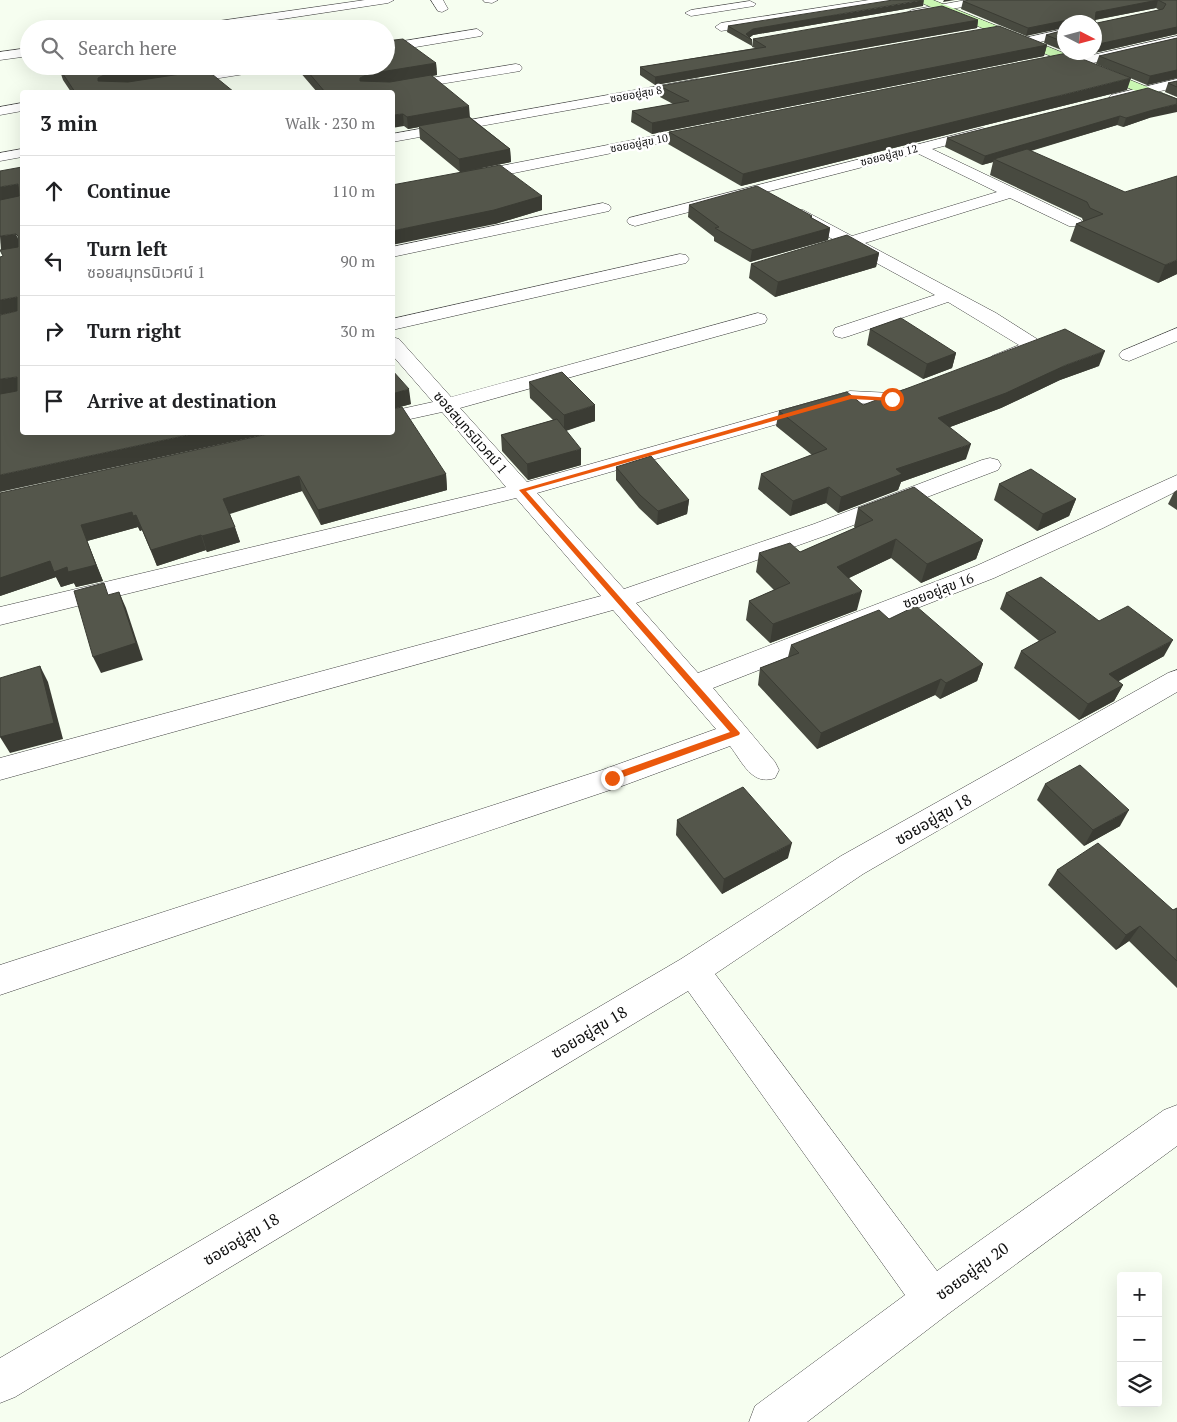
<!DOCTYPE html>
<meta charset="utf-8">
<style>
:root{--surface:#fff;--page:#f2f2f2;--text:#202124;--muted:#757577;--line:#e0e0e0}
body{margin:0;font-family:"PT Serif","Noto Sans Thai",serif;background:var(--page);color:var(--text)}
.controls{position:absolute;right:15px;bottom:15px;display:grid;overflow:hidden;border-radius:5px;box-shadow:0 5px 20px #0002}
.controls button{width:45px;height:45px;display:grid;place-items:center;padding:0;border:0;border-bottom:1px solid var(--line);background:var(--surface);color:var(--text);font:25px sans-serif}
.compass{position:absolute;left:1057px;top:15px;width:45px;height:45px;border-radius:50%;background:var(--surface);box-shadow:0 5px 20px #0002;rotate:96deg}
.stop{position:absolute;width:15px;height:15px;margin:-11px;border:4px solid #ea580c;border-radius:50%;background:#fff}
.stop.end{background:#ea580c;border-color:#fff;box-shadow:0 1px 5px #0008}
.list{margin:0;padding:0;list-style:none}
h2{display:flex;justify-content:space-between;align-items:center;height:65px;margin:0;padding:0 20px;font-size:21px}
h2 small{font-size:16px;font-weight:400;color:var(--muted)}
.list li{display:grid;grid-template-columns:32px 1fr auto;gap:15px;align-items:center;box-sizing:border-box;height:70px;padding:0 20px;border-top:1px solid var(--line)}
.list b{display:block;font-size:19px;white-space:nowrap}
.list p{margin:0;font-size:16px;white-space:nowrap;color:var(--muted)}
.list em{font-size:16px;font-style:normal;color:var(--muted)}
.icon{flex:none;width:28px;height:28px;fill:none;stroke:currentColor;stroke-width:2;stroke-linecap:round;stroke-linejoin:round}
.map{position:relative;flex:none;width:1177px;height:1422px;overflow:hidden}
.search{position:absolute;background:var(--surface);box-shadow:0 5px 20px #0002;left:20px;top:20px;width:375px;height:55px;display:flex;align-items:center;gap:12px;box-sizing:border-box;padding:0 18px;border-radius:28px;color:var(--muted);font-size:19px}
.panel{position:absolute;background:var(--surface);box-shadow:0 5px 20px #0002;left:20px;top:90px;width:375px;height:345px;border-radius:5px}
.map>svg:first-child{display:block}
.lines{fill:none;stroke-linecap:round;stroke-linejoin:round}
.street-casing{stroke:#414141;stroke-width:1}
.secondary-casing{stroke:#303030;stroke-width:1}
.street{fill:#fff;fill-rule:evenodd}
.secondary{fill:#c9f7b2;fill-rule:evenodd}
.wall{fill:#484a40;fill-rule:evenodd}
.shaded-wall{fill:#3b3c34}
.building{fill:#54564b;stroke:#3b3c34;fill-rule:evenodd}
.route{fill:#ea580c}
.labels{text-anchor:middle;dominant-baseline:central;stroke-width:5;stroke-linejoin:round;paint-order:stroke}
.far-street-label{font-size:11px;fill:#0e0e0e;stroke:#fff}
.street-label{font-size:14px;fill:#0e0e0e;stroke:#fff}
.near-street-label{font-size:16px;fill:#0e0e0e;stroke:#fff}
</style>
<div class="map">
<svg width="1177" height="1422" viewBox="0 0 1177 1422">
<rect width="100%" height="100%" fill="#f6fef0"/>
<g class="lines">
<defs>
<g id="street">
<polygon points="365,0 394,0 388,3 217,29 185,29 191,25"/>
<polygon points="431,0 443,0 448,9 442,12 438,11"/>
<polygon points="483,0 498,0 492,3 485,2"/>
<polygon points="869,0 896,0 890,3 721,31 715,27 721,23"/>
<polygon points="966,0 991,0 985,3 912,16 906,13 912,10"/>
<polygon points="750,1 756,4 754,6 691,16 685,13 691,10"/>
<polygon points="477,29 483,33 481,36 386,52 386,44"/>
<polygon points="1064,29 1064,36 1024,46 1018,42 1020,39"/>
<polygon points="1177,36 1177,44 1075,67 1069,63 1075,59"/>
<polygon points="29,48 29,56 0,60 0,52"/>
<polygon points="516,64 520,65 522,68 520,71 391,92 363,92 370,88"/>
<polygon points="245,66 276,66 270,70 131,92 103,92 110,88"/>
<polygon points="697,79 702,80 704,83 702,86 392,142 392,134"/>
<polygon points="1177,79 1177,87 1116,102 1109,98 1111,95"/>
<polygon points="22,103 22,111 0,115 0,107"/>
<polygon points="705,126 710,127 712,130 710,133 470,182 465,180 462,177 465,174 470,172"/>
<path d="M982 128 987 129 989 132 987 135 932 149 1081 220 1083 223 1081 226H1069L1010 198 865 243 996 313 1037 339 1040 347 1037 351C1023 357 1007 368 992 364L989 360 992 356 1019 345 948 302 849 336 842 338 835 336 833 332 835 328 935 295 849 248 841 250 835 249 833 245 836 241 791 216 789 213 791 210H803L852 236 997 192 917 153 635 226 629 224 627 221 629 218Z"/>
<polygon points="22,149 22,157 0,161 0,153"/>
<polygon points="603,203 609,205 611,208 609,211 392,257 392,247"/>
<polygon points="680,254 686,255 689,259 686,263 392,330 392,319"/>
<path d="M758 313 765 315 767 319 765 323 460 408 527 482 850 391 892 393 917 386 924 388 927 392 924 396 893 405 851 403 537 493 624 589 814 524 982 460 990 458 998 460 1001 465 998 470 830 534 636 603 698 673 976 566 1177 475V491L1103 528 994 578 713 688 775 762 779 770 775 778C752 786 743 763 730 746L622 786 0 995V965L602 770 716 729 613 610 0 780V758L601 596 516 498 0 625V607L506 487 442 412 392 423V411L433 402 392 355V337L399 339 451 397Z"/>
<polygon points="1177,328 1177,341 1129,361 1122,359 1119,355 1122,351"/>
<polygon points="1177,670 1177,692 863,874 715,974 937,1271 1164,1110 1177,1105 1177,1146 948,1314 807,1422 749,1422 755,1406 905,1295 688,991 15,1397 0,1403 0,1358 681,959 841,856 1168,673"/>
</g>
<polygon id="secondary" points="917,0 933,0 1177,99 1177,108 919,2"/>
</defs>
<use href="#street" class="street-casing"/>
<use href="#secondary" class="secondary-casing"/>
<use href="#street" class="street"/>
<use href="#secondary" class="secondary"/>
</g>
<g class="wall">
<path d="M1177 0V34L1077 57 1067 52H1094V22H1064L1026 36 961 9 963 1ZM1156 8 1159 10 1097 23 1095 21V20Z"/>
<polygon points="923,6 753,35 749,38 752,40 752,46 727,32 728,26"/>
<polygon points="978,20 977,28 655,85 640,75 640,67 755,48 752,47 753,39"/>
<polygon points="1064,30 1064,51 1044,43 1046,35"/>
<polygon points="1177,38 1177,78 1147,85 1096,64 1099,56"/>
<polygon points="1047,45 1044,56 652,134 631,122 632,111 673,104 660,97 660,86"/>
<polygon points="436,63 437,75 432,76 470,117 510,149 511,162 482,168 542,196 542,210 495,224 460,172 420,139 419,127 408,129 404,126 392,92 317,92 299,71 298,66 386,66"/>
<polygon points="73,66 197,66 198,71 234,92 71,92 63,80 59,68"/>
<polygon points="1177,81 1177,97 1165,92 1168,83"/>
<polygon points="1127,90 741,186 668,144 669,132"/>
<polygon points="1177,99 1149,118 1123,127 1117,125 1031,151 1177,274 1158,283 1070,241 1076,224 1083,221 1082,218 990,175 993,162 982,165 945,147 947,138"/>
<polygon points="689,205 812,216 812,218 830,228 828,240 750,262 714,241 714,237 688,217"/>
<polygon points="879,253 876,267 775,297 749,278 751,264"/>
<polygon points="870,329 956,353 952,368 923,379 867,345"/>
<polygon points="1099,366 1060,380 1001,408 950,427 966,459 901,482 898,490 838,513 826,503 790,516 758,489 761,474 812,455 776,426 779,411 863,405"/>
<polygon points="392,370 411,404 393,409 446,474 447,490 321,525 302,491 230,514 240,542 207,552 206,550 157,566 142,530 140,531 138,527 87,541 103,581 76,587 74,583 61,587 56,577 0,596 0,493 392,432"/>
<polygon points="529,382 595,421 566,431 581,465 528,480 502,451 501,435 553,420 530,398"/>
<polygon points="616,467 689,500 687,514 657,525 639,508 616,480"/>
<polygon points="999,484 1076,499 1069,516 1037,531 994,500"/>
<polygon points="1177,490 1177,510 1168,504 1174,492"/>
<polygon points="858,508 983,540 976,559 921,583 891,558 849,578 857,610 770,643 746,620 749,601 774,590 756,572 759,553 800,552 855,528 854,527"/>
<polygon points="1006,593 1099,621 1164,656 1118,681 1123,685 1114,701 1079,720 1014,668 1021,651 1039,641 1000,609"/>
<polygon points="889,619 983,664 977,681 940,699 935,695 817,749 758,685 760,668 788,657 791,645"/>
<polygon points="1045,784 1120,826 1084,846 1037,800"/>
<polygon points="677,820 788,858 722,894 676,835"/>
<polygon points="1057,870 1173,910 1177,908 1177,988 1129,941 1116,950 1048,885"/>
</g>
<g class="shaded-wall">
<polygon points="924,0 923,6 753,35 749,38 746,34 753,29"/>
<polygon points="944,0 955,0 943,2"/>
<polygon points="1158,0 1156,8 1094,20 1096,12"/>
<polygon points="978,20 977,28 655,85 655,77"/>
<polygon points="1068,20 1067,22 1064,22 1064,28 1026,36 1028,28"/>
<polygon points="1177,27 1177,34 1077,57 1079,52 1094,52 1094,45"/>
<polygon points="1047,45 1044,56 652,134 652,123"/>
<polygon points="436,63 437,75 370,86 360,81 360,78 368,74"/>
<polygon points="156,66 197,66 198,72 110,86 98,81 98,78 106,74"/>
<polygon points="1177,70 1177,78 1147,85 1150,76"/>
<polygon points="1131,78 1127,90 741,186 743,174"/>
<polygon points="1177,104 1177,112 1149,118 1123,127 1126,118 1153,110"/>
<polygon points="469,106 470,118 418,126 419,127 408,129 407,117"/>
<polygon points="403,114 404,126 392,128 392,115"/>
<polygon points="1120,116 1117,125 998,160 994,159 993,162 982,165 985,156"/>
<polygon points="510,149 511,162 460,172 459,159"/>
<polygon points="18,184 22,196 0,202 0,187"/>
<polygon points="542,196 542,210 495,224 392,245 392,231"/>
<polygon points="830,228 828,240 750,262 752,250"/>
<polygon points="16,234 22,248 1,251 0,236"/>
<polygon points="879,253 876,267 775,297 778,282"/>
<polygon points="1177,260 1177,274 1158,283 1165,265"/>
<polygon points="17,297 22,310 0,315 0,300"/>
<polygon points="1105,351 1099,366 1060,380 1001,408 934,433 938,418 1066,365"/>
<polygon points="956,353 952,368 923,379 927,364"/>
<polygon points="17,377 22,390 0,396 0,379"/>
<polygon points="409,389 411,404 392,409 392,394"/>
<polygon points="595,405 595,421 564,431 564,415"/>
<polygon points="202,432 277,432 0,492 0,475"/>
<polygon points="971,444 966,459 901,482 898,490 838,513 841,497 896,469"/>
<polygon points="581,449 581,465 528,480 527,464"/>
<polygon points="446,474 447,490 321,525 318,510"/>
<polygon points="299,476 302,491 228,514 223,499"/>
<polygon points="829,487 826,503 790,516 793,501"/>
<polygon points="1076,499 1069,516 1037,531 1043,514"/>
<polygon points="689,500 687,514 657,525 658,511"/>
<polygon points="132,512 138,527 87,541 103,581 76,587 74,583 61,587 56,577 0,596 0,578 81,525"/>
<polygon points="136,515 142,530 140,531 133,516"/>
<polygon points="235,527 240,542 207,552 202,536"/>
<polygon points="201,535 206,550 157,566 151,550"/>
<polygon points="896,539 891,558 832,586 837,567"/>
<polygon points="983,540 976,559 921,583 927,564"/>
<polygon points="862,591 857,610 770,643 773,624"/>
<polygon points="119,592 126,608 143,660 101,673 93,657"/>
<polygon points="1173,640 1164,656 1101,691 1109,674"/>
<polygon points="983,664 977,681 940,699 946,683"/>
<polygon points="40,666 48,682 63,739 10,753 0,737"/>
<polygon points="941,679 935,695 817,749 821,733"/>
<polygon points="1123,685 1114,701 1079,720 1088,704"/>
<polygon points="1129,810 1120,826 1084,846 1093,830"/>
<polygon points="792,843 788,858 722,894 724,879"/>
<polygon points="1140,926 1129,941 1116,950 1126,935"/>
</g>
<g class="building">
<polygon points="893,0 923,0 753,29 746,34 752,40 728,26"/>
<path d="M971 0H1177V27L1094 45V22H1068V20L1028 28 963 1ZM1158 0 1166 4 1163 9 1097 23 1095 21 1096 12Z"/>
<polygon points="942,6 978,20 655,77 640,67 766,47 753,39"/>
<polygon points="999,26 1047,45 652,123 632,111 689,101 660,86"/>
<polygon points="1064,30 1064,42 1046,35"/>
<polygon points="1177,38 1177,70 1150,76 1099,56"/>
<polygon points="403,39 436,63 368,74 360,78 360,81 390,82 431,75 469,106 407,117 403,114 392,115 392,92 325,92 303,66 386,66 386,41"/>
<polygon points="1067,53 1131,78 743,174 669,132"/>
<polygon points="73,66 156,66 106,74 98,78 98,81 128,82 207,70 234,92 75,92 59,68"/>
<polygon points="1177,81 1177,87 1168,83"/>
<polygon points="1148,88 1177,99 1177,104 1153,110 1126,118 1120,116 985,156 947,138"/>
<polygon points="469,117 510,149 459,159 418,126"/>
<polygon points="1027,149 1125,192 1177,176 1177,260 1165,265 1076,224 1103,214 1090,208 1087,202 994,159"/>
<polygon points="500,165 542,196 494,210 392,231 392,185"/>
<polygon points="22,167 22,432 202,432 0,475 0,394 17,391 17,377 0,379 0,315 17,311 17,297 0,300 0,257 3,256 0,250 18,247 18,236 16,234 0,236 0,200 19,196 18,184 0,187 0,171"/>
<polygon points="757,186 812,216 810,217 830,228 752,250 715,228 719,227 689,205"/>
<polygon points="847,235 879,253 778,282 751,264"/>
<polygon points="901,318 956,353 927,364 870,329"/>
<polygon points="1065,329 1105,351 1066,365 1006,393 938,418 971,444 896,469 902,474 841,497 829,487 793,501 761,474 827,449 779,411 847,392 863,405"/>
<polygon points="392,370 409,389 392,394"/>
<polygon points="562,372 595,405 564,415 529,382"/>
<polygon points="402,407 446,474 318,510 299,476 223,499 235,527 202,536 201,535 151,550 136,515 133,516 132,512 81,525 96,565 68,572 67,567 54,572 50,561 0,578 0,493 277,432 392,432 392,409"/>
<polygon points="557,419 581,449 527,464 501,435"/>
<polygon points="651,456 689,500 658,511 640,495 616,467"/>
<polygon points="1031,469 1076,499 1043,514 999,484"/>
<polygon points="914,487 983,540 927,564 896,539 837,567 862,591 773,624 749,601 790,583 759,553 790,543 800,552 873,520 858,508"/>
<polygon points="1041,577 1099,621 1128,606 1173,640 1109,674 1123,685 1088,704 1021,651 1056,632 1006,593"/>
<polygon points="104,583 108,595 119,592 136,643 93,657 74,591"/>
<polygon points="916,606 983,664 946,683 941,679 821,733 760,668 799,653 791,645 879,610 889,619"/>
<polygon points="40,666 54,723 0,737 0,678"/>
<polygon points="1080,765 1129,810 1093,830 1045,784"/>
<polygon points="743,787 792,843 724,879 677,820"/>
<polygon points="1098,843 1173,910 1177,908 1177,961 1140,926 1126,935 1057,870"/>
</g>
<polygon class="route" points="850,395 892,398 896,399 892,401 851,399 526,491 740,733 739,735 615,780 609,780 609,775 730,732 519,490"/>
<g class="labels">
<g class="far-street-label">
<text transform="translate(636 94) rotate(-10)">ซอยอยู่สุข 8</text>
<text transform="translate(639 143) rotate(-11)">ซอยอยู่สุข 10</text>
<text transform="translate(889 155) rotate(-14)">ซอยอยู่สุข 12</text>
</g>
<g class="street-label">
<text transform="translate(471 432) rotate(49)">ซอยสมุทรนิเวศน์ 1</text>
<text transform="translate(938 590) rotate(-21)">ซอยอยู่สุข 16</text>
</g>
<g class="near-street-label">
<text transform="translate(933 819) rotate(-30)">ซอยอยู่สุข 18</text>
<text transform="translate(589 1032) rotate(-31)">ซอยอยู่สุข 18</text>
<text transform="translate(241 1239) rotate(-31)">ซอยอยู่สุข 18</text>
<text transform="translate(972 1271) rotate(-36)">ซอยอยู่สุข 20</text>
</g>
</g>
</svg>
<div class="controls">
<button>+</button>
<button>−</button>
<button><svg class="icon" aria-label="layers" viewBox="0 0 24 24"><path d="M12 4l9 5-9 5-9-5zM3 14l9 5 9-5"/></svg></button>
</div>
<svg class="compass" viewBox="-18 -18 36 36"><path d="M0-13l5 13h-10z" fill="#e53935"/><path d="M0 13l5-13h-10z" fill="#757577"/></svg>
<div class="stop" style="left:892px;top:399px"></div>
<div class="stop end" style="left:612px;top:778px"></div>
<div class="search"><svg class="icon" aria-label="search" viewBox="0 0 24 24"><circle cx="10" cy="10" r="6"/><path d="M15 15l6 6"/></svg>Search here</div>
<section class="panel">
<h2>3 min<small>Walk · 230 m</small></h2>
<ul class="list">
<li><svg class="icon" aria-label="ahead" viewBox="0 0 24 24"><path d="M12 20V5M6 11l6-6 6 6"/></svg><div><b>Continue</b></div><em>110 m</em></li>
<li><svg class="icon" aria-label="left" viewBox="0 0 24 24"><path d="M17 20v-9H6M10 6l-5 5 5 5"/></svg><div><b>Turn left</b><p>ซอยสมุทรนิเวศน์ 1</p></div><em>90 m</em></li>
<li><svg class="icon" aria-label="right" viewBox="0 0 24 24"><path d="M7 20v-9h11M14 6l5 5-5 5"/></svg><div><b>Turn right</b></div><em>30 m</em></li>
<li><svg class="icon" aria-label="arrive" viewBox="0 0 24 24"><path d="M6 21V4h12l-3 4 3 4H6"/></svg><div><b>Arrive at destination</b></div></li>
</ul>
</section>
</div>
